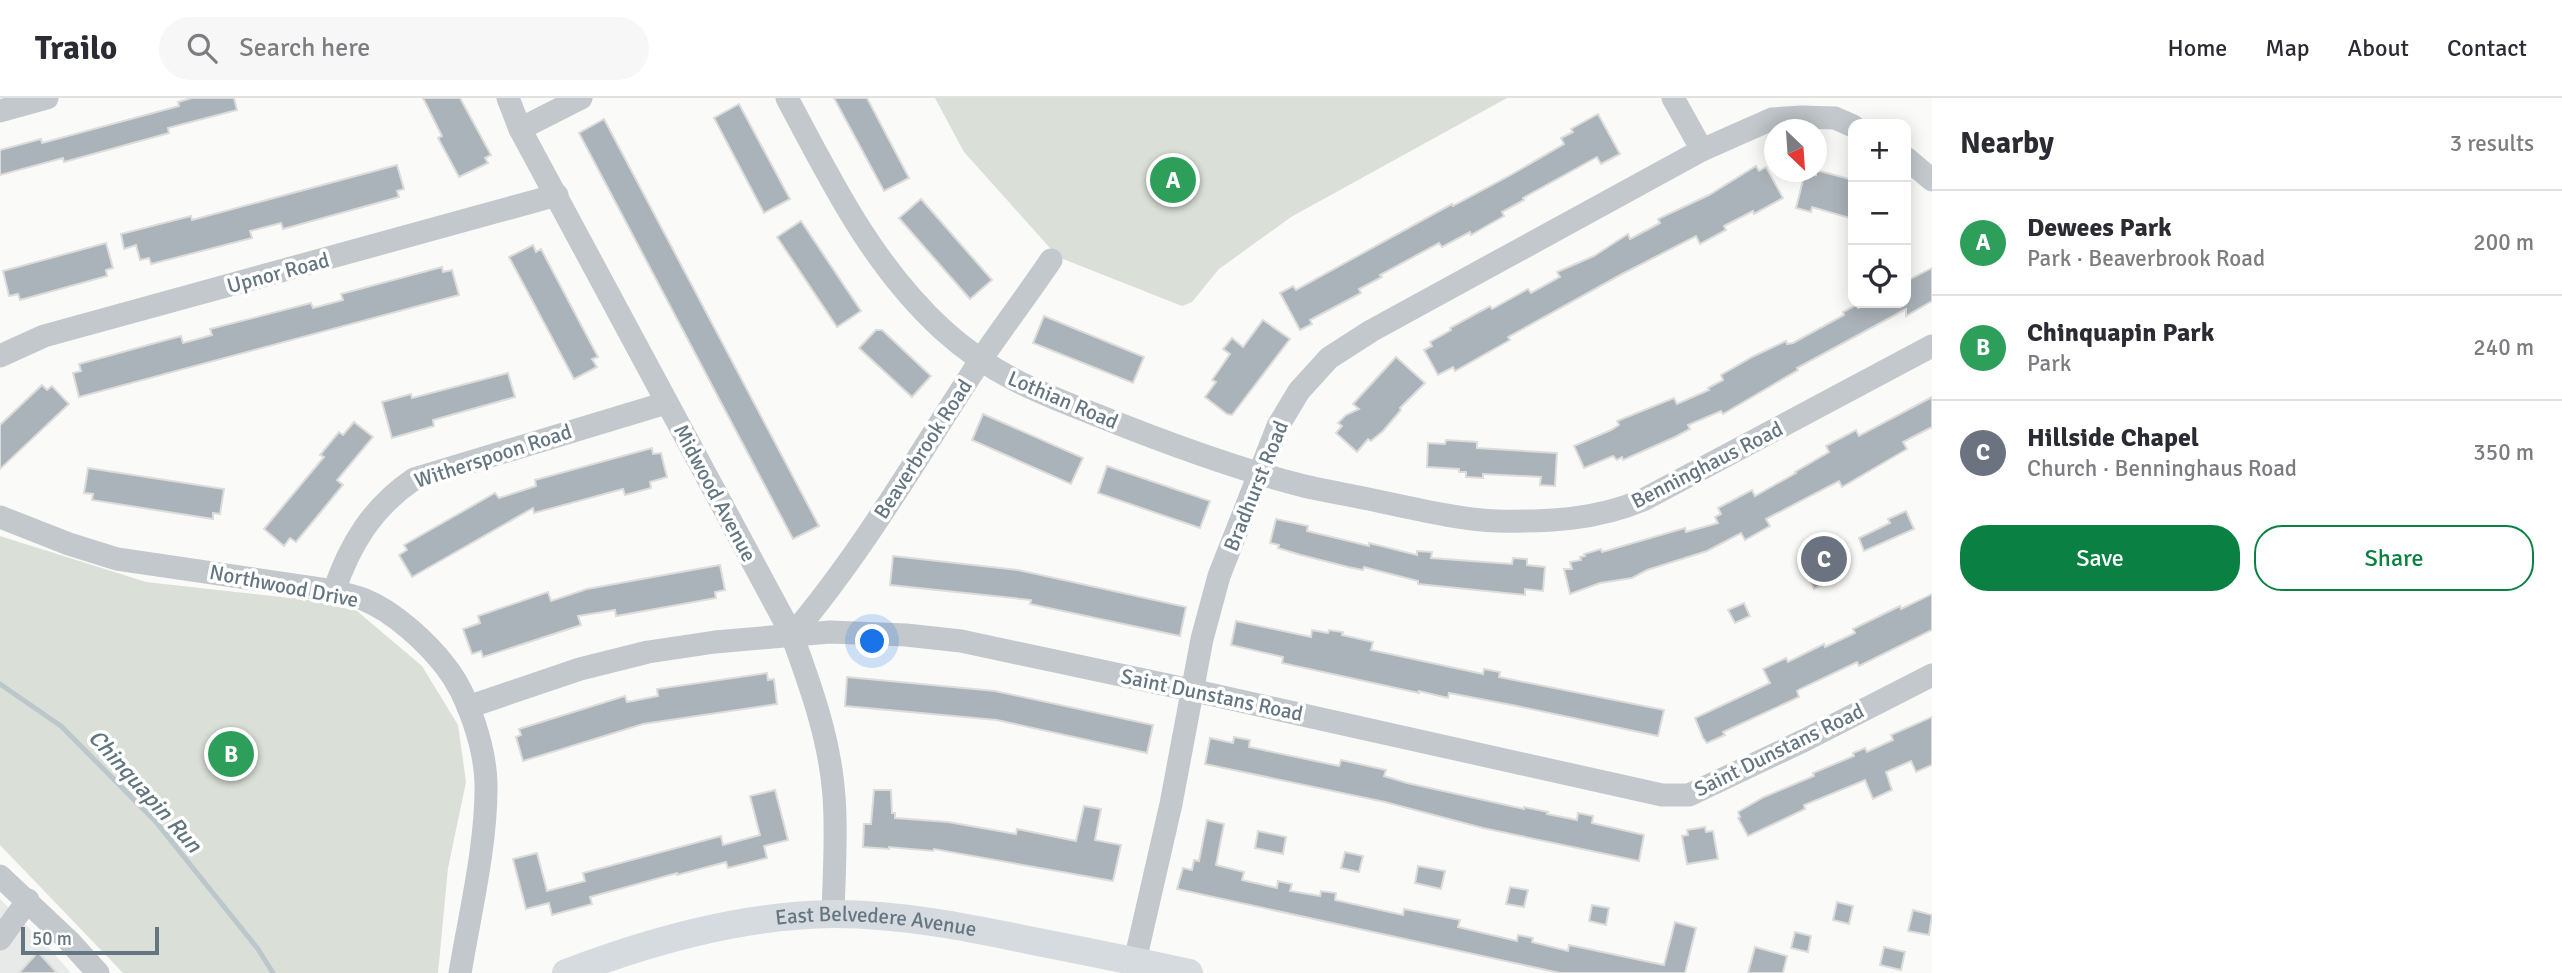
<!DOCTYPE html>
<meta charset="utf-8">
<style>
:root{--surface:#fff;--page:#f7f7f7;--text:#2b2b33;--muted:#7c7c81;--line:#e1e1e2;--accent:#0b8043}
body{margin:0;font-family:Signika,sans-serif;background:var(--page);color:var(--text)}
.controls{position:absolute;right:21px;top:21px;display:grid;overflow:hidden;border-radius:14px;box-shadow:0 4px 18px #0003}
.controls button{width:63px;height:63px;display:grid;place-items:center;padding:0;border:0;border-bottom:2px solid var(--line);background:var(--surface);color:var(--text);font:35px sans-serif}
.compass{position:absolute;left:1764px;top:21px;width:63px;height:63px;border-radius:50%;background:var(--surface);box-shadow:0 4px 18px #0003;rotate:155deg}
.scale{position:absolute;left:21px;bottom:18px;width:138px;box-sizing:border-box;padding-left:7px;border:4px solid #657683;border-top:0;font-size:19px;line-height:24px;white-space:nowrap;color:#657683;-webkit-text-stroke:5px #fff;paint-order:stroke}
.you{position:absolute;left:873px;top:544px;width:24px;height:24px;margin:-18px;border:5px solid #fff;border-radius:50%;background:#1a73e8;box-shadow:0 0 0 10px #1a73e833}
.badge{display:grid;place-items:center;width:46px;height:46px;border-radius:50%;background:var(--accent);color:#fff;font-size:23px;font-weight:700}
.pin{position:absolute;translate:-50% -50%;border:4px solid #fff;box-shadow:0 2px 7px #0006}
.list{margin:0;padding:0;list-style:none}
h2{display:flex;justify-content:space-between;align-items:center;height:91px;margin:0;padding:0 28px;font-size:30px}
h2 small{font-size:23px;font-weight:400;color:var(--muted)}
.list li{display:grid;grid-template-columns:46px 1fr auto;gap:21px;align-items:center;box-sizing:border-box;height:105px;padding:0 28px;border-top:2px solid var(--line)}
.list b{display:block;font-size:26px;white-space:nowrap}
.list p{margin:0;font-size:23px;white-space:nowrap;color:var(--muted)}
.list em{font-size:23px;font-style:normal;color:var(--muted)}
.actions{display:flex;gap:14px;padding:21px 28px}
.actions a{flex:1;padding:16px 0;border:2px solid var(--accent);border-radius:28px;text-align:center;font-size:24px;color:var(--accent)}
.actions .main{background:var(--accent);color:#fff}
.icon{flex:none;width:38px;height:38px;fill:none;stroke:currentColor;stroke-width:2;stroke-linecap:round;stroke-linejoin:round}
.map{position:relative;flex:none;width:1932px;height:875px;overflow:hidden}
header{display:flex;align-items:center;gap:42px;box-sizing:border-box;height:98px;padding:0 35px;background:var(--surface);border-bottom:2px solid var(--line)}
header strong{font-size:33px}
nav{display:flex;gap:38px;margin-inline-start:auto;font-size:24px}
.search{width:490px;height:63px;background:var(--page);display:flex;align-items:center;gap:18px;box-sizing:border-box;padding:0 24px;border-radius:38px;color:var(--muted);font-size:26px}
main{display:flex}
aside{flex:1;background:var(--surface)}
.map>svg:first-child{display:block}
.built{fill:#e8e9e9}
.green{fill:#dadfd7}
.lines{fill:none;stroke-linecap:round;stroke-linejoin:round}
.stream{stroke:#bbc7cb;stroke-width:5}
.building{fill:#aab3b9;stroke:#dcdcda;stroke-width:2}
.minor{stroke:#c3c8cc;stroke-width:23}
.major{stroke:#d6dbdf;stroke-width:28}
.labels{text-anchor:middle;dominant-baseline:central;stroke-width:7;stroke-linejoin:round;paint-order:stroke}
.street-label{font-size:21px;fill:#657683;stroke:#fff}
.water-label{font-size:23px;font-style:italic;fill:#60757c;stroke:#fff}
</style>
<header>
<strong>Trailo</strong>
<div class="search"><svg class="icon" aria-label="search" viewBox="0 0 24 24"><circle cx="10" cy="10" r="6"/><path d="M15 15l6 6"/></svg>Search here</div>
<nav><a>Home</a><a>Map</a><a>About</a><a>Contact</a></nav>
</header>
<main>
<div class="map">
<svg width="1932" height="875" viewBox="0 0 1932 875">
<rect width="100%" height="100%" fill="#fafaf8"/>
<polygon class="built" points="0,801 50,851 71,875 0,875"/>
<g class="green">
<polygon points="935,0 1507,0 1291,119 1219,171 1192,204 1182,208 1058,159 964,54"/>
<polygon points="0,438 146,484 308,502 357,513 422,568 458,627 466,684 448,770 438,875 123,875 0,747"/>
</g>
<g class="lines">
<polyline class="stream" points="0,586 61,628 156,724 258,851 273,875"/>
</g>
<g class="building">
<polygon points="192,0 234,0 237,12 168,30 169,35 64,64 63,60 0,77 0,52 41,41 42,45 179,8 178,4"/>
<polygon points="423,0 460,0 491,57 485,60 488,65 459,79 438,40 442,38"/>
<polygon points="834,0 867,0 909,80 884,93"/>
<polygon points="739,6 790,101 764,115 714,20"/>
<polygon points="1598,16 1620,56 1601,66 1597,59 1523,100 1524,102 1502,114 1504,118 1483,130 1471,137 1470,134 1442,149 1439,145 1380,177 1382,179 1359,191 1361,195 1310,222 1312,226 1300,232 1280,195 1293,188 1296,192 1452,106 1453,108 1509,78 1564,46 1561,40 1573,34 1571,31"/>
<polygon points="604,21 819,428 793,441 579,35"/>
<polygon points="397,67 404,91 397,93 399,99 283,131 281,125 250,133 252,140 151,166 149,160 140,162 136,147 124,151 121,136 191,118 192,122"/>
<polygon points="1756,68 1759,73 1766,69 1783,100 1754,116 1753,113 1724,128 1726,132 1700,146 1696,138 1622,176 1508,239 1510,242 1455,273 1453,269 1438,277 1424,252 1432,248 1430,244 1451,232 1450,230 1490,208 1492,211 1528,191 1531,195 1560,179 1557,174 1594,158 1628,136 1630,141 1647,132 1660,125 1658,121 1709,97"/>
<polygon points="1816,72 1853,82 1853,121 1812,109 1811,114 1796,110 1805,74 1816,77"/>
<polygon points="921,101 992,182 970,201 899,120"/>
<polygon points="801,123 861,213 837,229 777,139"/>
<polygon points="106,145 113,170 106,172 107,178 20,202 18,196 9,198 3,173"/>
<polygon points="533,147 536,154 541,151 598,259 592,261 597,269 574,281 509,159"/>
<polygon points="442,169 443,174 452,172 459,197 79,299 73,275 81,273 79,266 181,238 183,245 212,237 210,231 311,205 313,210 343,202 341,196"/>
<polygon points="1932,170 1932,203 1906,218 1906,211 1797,270 1798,272 1723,316 1721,313 1688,327 1690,331 1675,339 1623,362 1622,359 1617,362 1613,358 1584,370 1574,348 1611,332 1619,327 1617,323 1674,300 1677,306 1709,292 1708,290 1723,282 1721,277 1754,258 1786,243 1787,246 1793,245 1844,217 1843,214 1856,207 1858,210 1866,205 1906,205 1906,183"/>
<polygon points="1044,218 1144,259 1133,285 1033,245"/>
<polygon points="1263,222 1290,241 1232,317 1227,316 1205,299 1216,284 1212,282 1230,256 1223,251 1232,240 1243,249"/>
<polygon points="876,232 882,232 931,278 912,299 859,250"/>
<polygon points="1396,259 1425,285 1400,310 1401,312 1383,333 1371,343 1368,341 1357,354 1336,335 1342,328 1338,325 1346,317 1359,311 1353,306"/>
<polygon points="508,275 515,299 433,322 434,328 392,340 382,304 411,296 412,300"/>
<polygon points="42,287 47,292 52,288 69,306 0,371 0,327"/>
<polygon points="1932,299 1932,329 1903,344 1907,351 1842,389 1839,383 1766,421 1770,428 1745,442 1741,435 1707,453 1647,472 1632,480 1600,485 1570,496 1564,471 1572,471 1570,464 1581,462 1580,459 1585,458 1584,456 1601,451 1602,454 1685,430 1686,434 1718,425 1715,419 1721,416 1718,410 1752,392 1755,398 1796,375 1795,374 1829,354 1826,348 1856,332 1859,338"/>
<polygon points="983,316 1083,360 1071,386 972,342"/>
<polygon points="354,324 373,339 337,382 343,387 296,444 290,440 284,448 264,431 324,359 320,357 339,334 343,337"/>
<polygon points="1446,342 1477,344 1477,350 1557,355 1555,388 1540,387 1541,379 1483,376 1483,380 1466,379 1466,374 1459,374 1459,371 1427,369 1428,345 1445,346"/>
<polygon points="652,350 653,356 661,355 667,379 650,384 651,390 625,397 623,391 534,415 533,410 412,479 399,457 407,452 404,447 495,395 499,400 536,388 535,382"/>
<polygon points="1107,368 1210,403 1200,430 1098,395"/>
<polygon points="88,370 224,391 220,416 213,415 213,421 92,402 93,396 84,395"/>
<polygon points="1906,413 1914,431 1864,453 1859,440 1890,425 1888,421"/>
<polygon points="1276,421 1308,428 1307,433 1369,448 1369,445 1417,457 1417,453 1432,454 1431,460 1512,466 1513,460 1527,461 1527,467 1545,469 1543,493 1525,491 1525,497 1418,486 1418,483 1414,482 1379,473 1364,469 1363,472 1348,469 1301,457 1278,450 1279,447 1270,445"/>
<polygon points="893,458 1018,472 1186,509 1180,538 1030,506 1031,502 890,487"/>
<polygon points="1819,460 1830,483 1814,491 1803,468"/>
<polygon points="720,467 725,492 715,494 716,500 616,518 615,512 578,518 581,527 483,559 481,553 472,556 463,531 480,525 478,518 548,494 551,503 587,491"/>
<polygon points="1932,496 1932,532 1859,568 1857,564 1800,591 1797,593 1799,599 1723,634 1725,637 1707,645 1703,640 1695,620 1770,585 1763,571 1786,560 1788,564 1824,546 1825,549 1855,535 1853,531 1900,508 1901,511"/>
<polygon points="1744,505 1750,518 1735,525 1728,512"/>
<polygon points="1236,523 1311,539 1312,532 1328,535 1329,532 1343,534 1342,537 1373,544 1371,552 1483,576 1484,571 1500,574 1499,579 1664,612 1658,638 1517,608 1449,595 1448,600 1419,593 1419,595 1282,565 1283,559 1231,547"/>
<polygon points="767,575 768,582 774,581 777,606 643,626 523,663 516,639 521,637 519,631 625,598 627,604 658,598 657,591"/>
<polygon points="847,579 995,593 1153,627 1147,655 997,622 845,608"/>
<polygon points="1932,619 1932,667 1916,674 1911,663 1886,674 1892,692 1873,701 1865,682 1804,707 1805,711 1748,738 1738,720 1740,719 1738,714 1764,699 1814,678 1813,675 1854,658 1853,655 1865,650 1867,654 1893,642 1891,637"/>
<polygon points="1234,639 1250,642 1249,649 1339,668 1341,662 1386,672 1384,678 1407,685 1524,711 1524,709 1548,714 1547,716 1577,722 1578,715 1593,718 1592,725 1644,737 1639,763 1483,730 1385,704 1205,666 1210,640 1233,645"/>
<polygon points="775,692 788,742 764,748 767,760 728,770 726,764 677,777 677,775 590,799 592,806 552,817 549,805 526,811 513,761 537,755 547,793 585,783 583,775 721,738 723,747 760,737 750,698"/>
<polygon points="874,692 891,692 892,715 895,715 895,720 948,724 1016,736 1017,731 1076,743 1084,708 1101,711 1095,742 1121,747 1113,783 934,751 933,753 889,749 889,751 863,749 864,726 871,726"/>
<polygon points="1207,722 1224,726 1216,767 1244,774 1242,782 1277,790 1278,783 1292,786 1290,793 1320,798 1321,793 1336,795 1335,802 1403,817 1404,811 1460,822 1458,829 1517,843 1518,837 1533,840 1532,844 1568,853 1569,847 1664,867 1675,824 1696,830 1685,875 1560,875 1177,791 1183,770 1192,772 1194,762 1199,763"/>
<polygon points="1705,729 1706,734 1713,733 1718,761 1687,766 1682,738 1688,737 1687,732"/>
<polygon points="1258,733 1286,739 1283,756 1255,750"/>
<polygon points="1345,754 1363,758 1359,774 1341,770"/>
<polygon points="1418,768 1445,773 1441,791 1415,785"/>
<polygon points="1510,789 1528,792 1524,809 1506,806"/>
<polygon points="1837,804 1853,808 1849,826 1833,822"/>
<polygon points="1592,807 1609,810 1606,827 1589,823"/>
<polygon points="1913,812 1932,817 1929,837 1908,833"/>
<polygon points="1795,834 1811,838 1808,854 1791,850"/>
<polygon points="1755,849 1787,858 1783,875 1748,875"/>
<polygon points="1884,849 1905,854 1901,872 1880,867"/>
<polygon points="38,854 57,875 19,875"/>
</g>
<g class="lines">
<g class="minor">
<path d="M508 0 520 31 792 537C811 589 830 642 834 698 837 737 834 777 833 816"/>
<path d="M787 0C831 83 872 167 943 232 995 279 1040 295 1104 320 1169 346 1236 371 1304 388 1330 394 1356 398 1382 404 1417 411 1462 422 1497 423 1547 424 1596 422 1643 402L1932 248"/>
<polyline points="1673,0 1702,52"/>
<polyline points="0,13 47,0"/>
<polyline points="520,31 581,0"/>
<polyline points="1906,60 1932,82"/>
<polyline points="0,258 44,238 557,97"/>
<path d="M0 419 69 446 117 461 334 493C344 496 355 498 365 502 394 514 427 544 446 569 468 597 485 649 486 685 487 745 470 815 460 875"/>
<path d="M334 493C350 446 372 410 414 381L666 305"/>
<path d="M792 537C864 452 919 356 980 263 1003 229 1028 196 1051 162"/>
<polyline points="468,609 580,571 648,554 715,544 830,534 906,537 961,543 1191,592 1662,697 1689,697 1805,642 1932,577"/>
<polyline points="0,778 69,843 98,875"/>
<polyline points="0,841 28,802"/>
<polyline points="1135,863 1171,706 1202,541 1219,478 1278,328 1299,293 1329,260 1371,233 1702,52 1772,21 1802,19 1835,20 1853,28"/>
</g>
<path class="major" id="s1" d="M566 875C651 843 742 817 834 816 903 816 971 830 1038 844 1089 854 1139 864 1189 875"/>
</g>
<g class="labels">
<g class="street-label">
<text transform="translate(278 175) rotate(-15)">Upnor Road</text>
<text transform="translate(1063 302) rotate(23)">Lothian Road</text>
<text transform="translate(923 351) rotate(-57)">Beaverbrook Road</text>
<text transform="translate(493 358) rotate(-18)">Witherspoon Road</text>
<text transform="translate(1707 367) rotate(-27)">Benninghaus Road</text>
<text transform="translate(1256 388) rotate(-68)">Bradhurst Road</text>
<text transform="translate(715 395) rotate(62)">Midwood Avenue</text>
<text transform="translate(284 488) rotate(11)">Northwood Drive</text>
<text transform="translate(1212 597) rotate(12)">Saint Dunstans Road</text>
<text transform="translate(1779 652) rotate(-26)">Saint Dunstans Road</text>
<text stroke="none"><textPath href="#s1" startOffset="318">East Belvedere Avenue</textPath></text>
</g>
<g class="water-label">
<text transform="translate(145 693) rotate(48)">Chinquapin Run</text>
</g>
</g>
</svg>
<div class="controls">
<button>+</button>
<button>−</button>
<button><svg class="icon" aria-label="locate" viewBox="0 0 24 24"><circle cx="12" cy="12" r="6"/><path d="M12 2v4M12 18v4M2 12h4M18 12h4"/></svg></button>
</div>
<svg class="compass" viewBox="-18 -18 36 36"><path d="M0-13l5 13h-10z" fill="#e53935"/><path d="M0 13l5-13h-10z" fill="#7c7c81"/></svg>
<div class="scale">50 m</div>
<div class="you"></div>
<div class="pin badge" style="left:1173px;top:82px;background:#2e9e5b">A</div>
<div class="pin badge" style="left:231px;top:656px;background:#2e9e5b">B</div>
<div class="pin badge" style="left:1824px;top:461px;background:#6b7280">C</div>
</div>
<aside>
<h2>Nearby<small>3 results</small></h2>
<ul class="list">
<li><span class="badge" style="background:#2e9e5b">A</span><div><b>Dewees Park</b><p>Park · Beaverbrook Road</p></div><em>200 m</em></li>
<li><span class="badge" style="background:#2e9e5b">B</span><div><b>Chinquapin Park</b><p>Park</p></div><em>240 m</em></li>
<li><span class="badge" style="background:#6b7280">C</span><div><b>Hillside Chapel</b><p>Church · Benninghaus Road</p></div><em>350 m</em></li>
</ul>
<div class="actions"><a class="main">Save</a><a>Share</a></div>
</aside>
</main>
